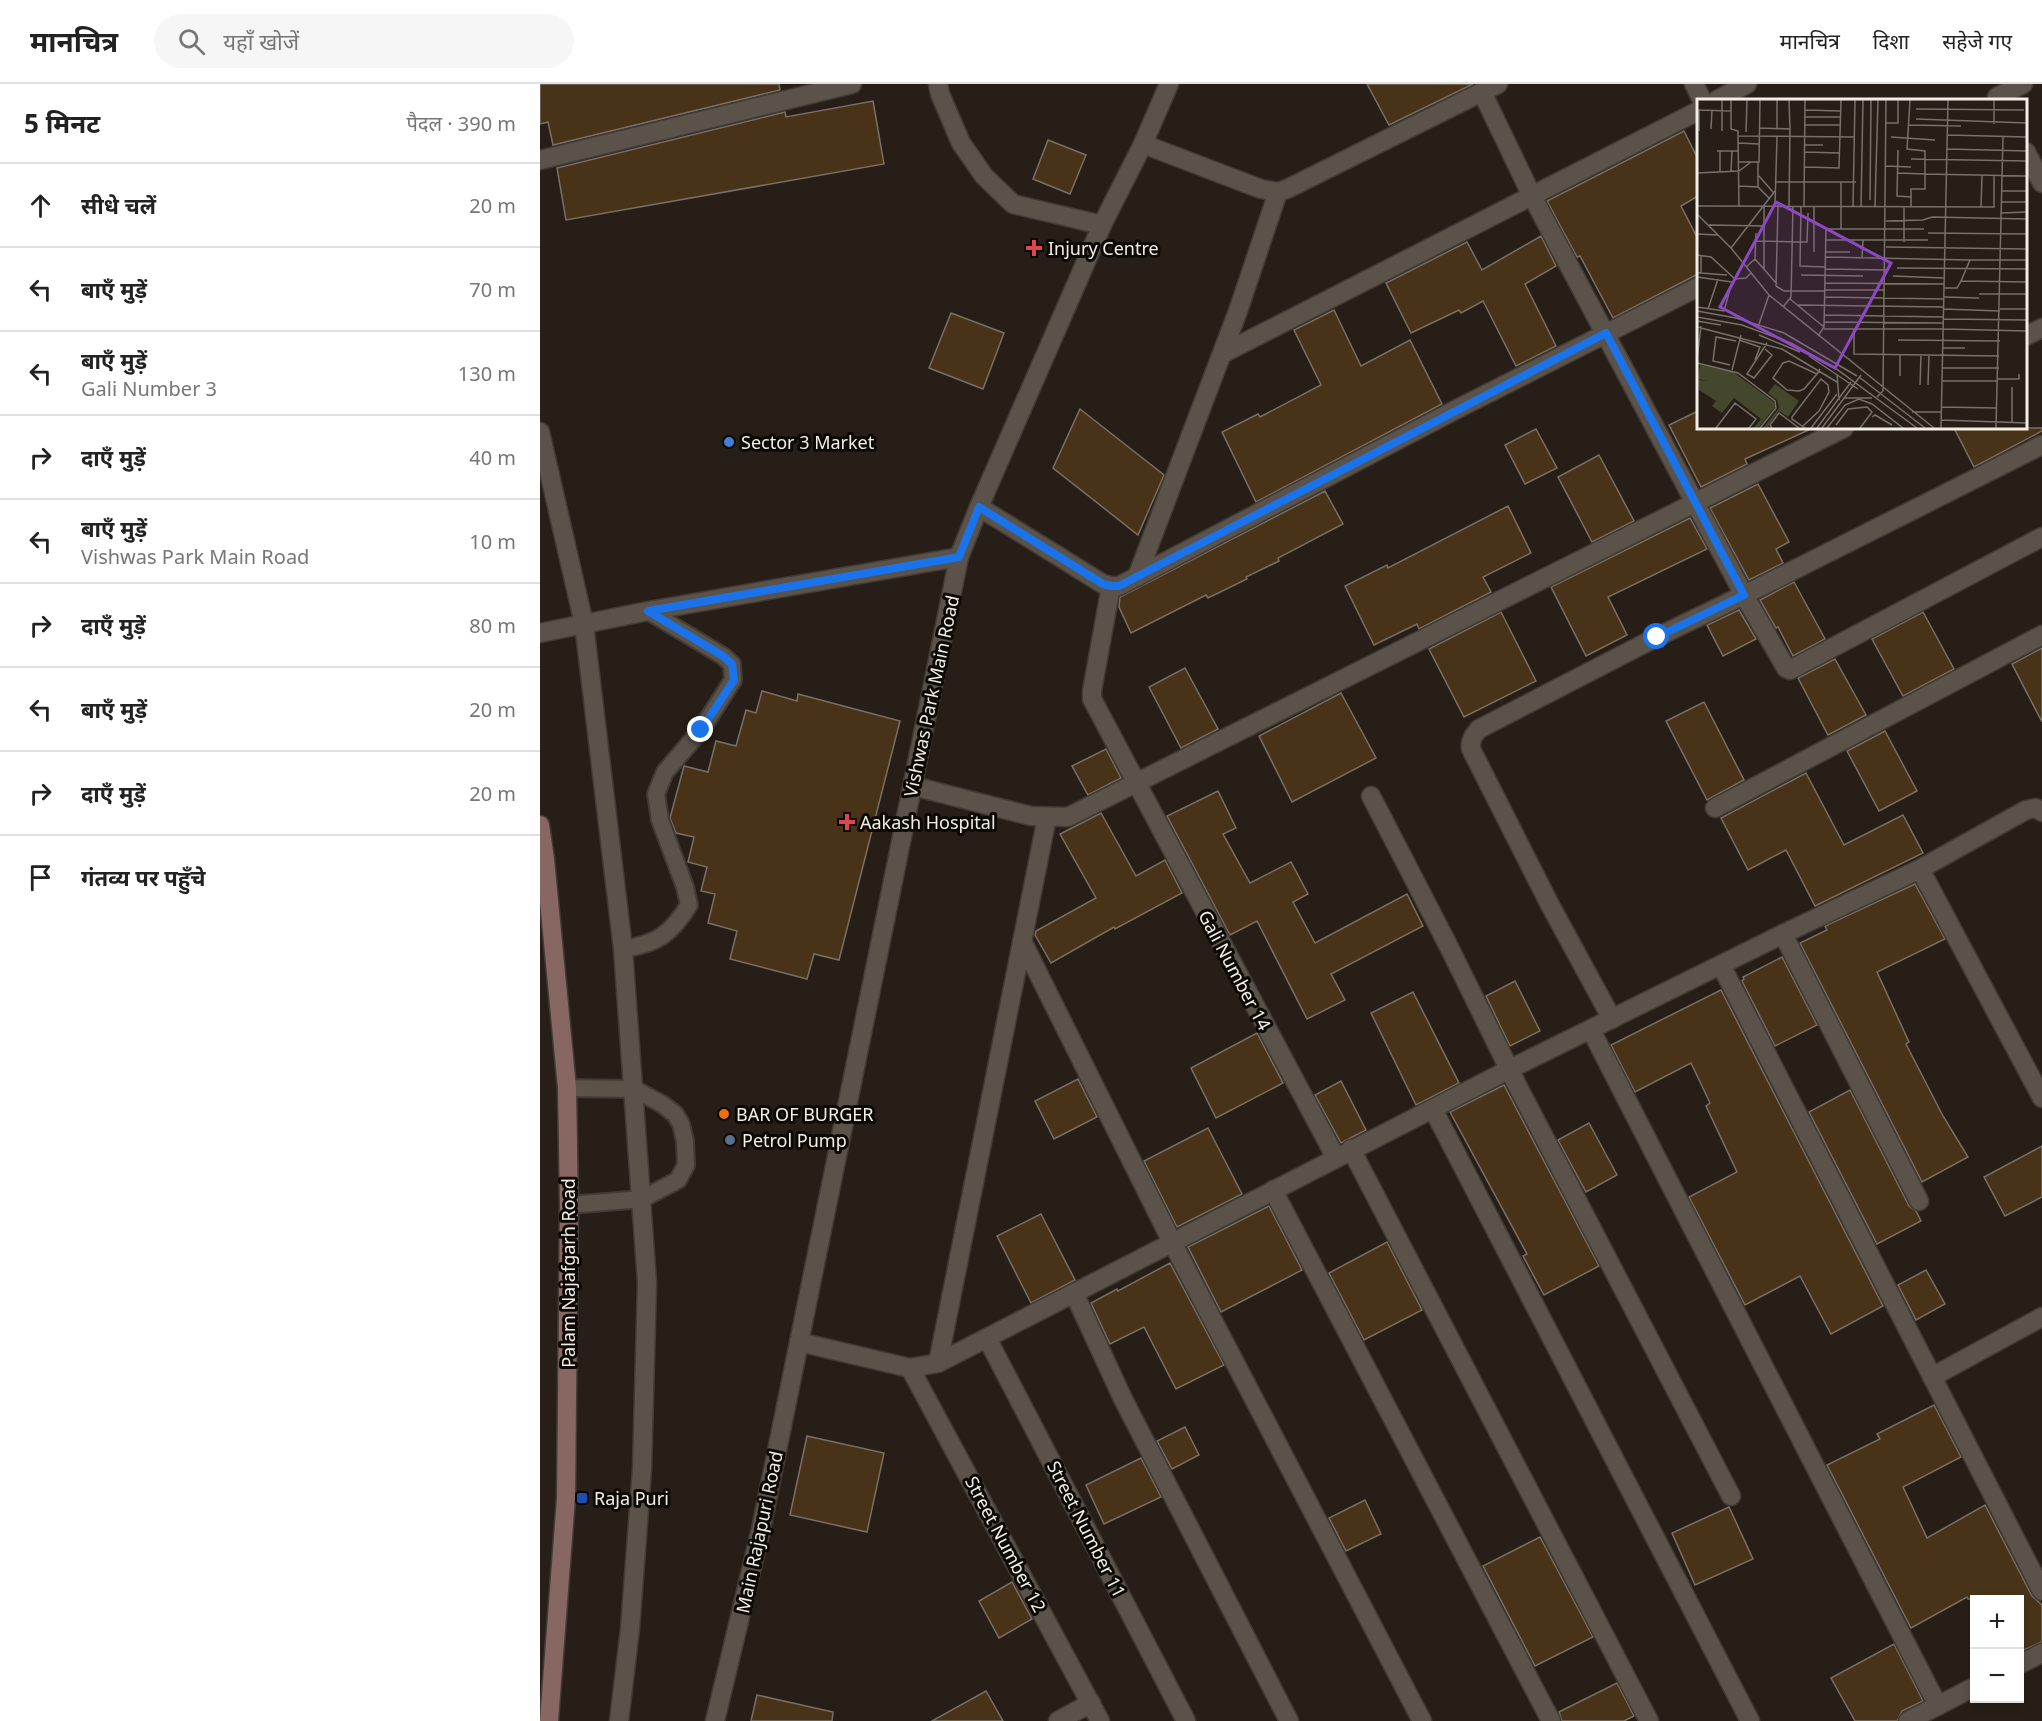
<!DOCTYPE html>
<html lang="hi">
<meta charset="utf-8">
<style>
:root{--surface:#fff;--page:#f6f6f6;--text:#222;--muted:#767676;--line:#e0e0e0}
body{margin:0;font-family:"Noto Sans","Noto Sans Devanagari",sans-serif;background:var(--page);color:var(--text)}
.controls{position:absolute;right:18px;bottom:18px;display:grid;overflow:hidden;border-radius:0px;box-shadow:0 3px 9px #0003}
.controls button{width:54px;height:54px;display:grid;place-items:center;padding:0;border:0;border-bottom:2px solid var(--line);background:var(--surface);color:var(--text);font:30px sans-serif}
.stop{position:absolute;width:18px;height:18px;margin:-14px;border:4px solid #1a73e8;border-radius:50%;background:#fff}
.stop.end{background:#1a73e8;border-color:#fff;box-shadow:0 2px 6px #0008}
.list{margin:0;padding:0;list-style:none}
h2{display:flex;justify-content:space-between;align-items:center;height:78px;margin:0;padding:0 24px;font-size:26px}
h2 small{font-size:20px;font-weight:400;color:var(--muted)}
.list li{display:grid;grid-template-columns:39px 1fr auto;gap:18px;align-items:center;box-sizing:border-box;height:84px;padding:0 24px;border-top:2px solid var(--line)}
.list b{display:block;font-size:22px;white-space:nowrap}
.list p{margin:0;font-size:20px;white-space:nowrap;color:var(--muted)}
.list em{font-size:20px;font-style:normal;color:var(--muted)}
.icon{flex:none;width:33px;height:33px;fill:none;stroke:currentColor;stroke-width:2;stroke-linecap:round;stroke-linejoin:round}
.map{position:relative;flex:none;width:1502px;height:1637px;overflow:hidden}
header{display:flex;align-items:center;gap:36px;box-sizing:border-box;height:84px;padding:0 30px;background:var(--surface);border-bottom:2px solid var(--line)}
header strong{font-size:28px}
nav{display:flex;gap:33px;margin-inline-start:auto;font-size:21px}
.search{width:420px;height:54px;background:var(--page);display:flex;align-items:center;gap:15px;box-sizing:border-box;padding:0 21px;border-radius:33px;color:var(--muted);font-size:22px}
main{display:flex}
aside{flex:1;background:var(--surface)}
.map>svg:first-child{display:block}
.building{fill:#483319;stroke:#786f65;stroke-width:1.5}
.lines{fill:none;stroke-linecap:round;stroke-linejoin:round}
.lane-casing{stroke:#413b35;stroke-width:20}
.street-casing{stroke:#413b35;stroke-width:21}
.secondary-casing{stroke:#413b35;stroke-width:21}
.lane{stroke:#5b5249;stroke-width:16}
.street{stroke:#5b5249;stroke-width:18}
.secondary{stroke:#886662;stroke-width:18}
.route{stroke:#1a73e8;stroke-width:8}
.health-dot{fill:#e0444e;stroke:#0d0a06;stroke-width:2}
.shop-dot{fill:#3f7fe0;stroke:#0d0a06;stroke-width:2}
.food-dot{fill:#e8710a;stroke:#0d0a06;stroke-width:2}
.service-dot{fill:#5c6f8a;stroke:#0d0a06;stroke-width:2}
.transit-dot{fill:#1a4fb4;stroke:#0d0a06;stroke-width:2}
.labels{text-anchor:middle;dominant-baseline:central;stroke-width:6;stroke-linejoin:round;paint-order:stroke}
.poi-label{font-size:18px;fill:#f2ede7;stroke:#0d0a06;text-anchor:start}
.street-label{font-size:18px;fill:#f2ede7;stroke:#0d0a06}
.inset-road{fill:none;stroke:#78716a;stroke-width:1.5}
.view{fill:#8d49c5;fill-opacity:0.15;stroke:#8d49c5;stroke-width:3}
.inset-edge{fill:none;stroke:#f2ede7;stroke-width:3}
</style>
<header>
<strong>मानचित्र</strong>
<div class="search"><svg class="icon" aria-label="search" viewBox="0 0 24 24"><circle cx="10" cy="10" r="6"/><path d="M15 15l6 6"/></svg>यहाँ खोजें</div>
<nav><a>मानचित्र</a><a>दिशा</a><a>सहेजे गए</a></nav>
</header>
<main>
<aside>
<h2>5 मिनट<small>पैदल · 390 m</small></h2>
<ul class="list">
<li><svg class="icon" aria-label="ahead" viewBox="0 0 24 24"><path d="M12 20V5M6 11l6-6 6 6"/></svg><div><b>सीधे चलें</b></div><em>20 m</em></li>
<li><svg class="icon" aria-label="left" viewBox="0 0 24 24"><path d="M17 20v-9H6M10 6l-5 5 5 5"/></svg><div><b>बाएँ मुड़ें</b></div><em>70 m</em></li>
<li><svg class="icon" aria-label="left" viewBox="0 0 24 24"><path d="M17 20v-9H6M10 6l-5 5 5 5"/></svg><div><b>बाएँ मुड़ें</b><p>Gali Number 3</p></div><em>130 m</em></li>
<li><svg class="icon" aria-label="right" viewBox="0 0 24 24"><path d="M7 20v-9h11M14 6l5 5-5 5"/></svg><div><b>दाएँ मुड़ें</b></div><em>40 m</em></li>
<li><svg class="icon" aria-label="left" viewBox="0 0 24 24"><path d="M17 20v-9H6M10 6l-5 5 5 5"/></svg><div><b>बाएँ मुड़ें</b><p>Vishwas Park Main Road</p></div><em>10 m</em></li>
<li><svg class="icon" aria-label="right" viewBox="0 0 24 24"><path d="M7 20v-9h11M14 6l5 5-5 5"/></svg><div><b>दाएँ मुड़ें</b></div><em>80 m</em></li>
<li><svg class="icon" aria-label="left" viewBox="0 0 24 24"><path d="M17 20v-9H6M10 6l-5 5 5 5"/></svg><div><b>बाएँ मुड़ें</b></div><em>20 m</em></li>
<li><svg class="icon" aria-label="right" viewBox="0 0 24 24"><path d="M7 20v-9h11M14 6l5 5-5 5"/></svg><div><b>दाएँ मुड़ें</b></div><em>20 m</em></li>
<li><svg class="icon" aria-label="arrive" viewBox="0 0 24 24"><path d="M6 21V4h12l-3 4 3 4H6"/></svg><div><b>गंतव्य पर पहुँचे</b></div></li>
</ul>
</aside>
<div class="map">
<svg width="1502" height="1637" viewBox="0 0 1502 1637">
<rect width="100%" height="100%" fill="#271f17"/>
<g class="building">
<polygon points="0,0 239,0 240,6 13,61 8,38 0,40"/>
<polygon points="827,0 933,0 849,41"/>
<polygon points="333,17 344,80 26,136 17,84 245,28 246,33"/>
<polygon points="1144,47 1158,75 1158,112 1141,122 1158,155 1158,190 1073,234 1040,172 1037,173 1007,117"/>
<polygon points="508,56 546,71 530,110 493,95"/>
<polygon points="1001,152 1016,182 985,200 1016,262 976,282 943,217 921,229 919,226 871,249 846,199 927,158 942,186"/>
<polygon points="794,226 821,282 870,256 902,320 716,418 682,348 718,330 720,333 781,301 754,246"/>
<polygon points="411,229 464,249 443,305 389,284"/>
<polygon points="540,325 624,391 598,451 513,384"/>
<polygon points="1158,327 1158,344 1273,344 1205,375 1207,380 1161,403 1129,341"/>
<polygon points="1414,344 1502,344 1502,347 1434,383"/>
<polygon points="996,345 1017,384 985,400 965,361"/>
<polygon points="1059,371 1094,437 1052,458 1018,393"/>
<polygon points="1218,400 1249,458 1236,465 1243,479 1209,496 1170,424"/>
<polygon points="785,407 803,440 738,474 739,477 706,493 707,495 668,514 666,511 591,549 579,523 580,513"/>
<polygon points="968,422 991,469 943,493 951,508 879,545 877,540 834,561 805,502 847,481 848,484"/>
<polygon points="1150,434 1167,465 1068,513 1087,551 1046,572 1011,503"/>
<polygon points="1254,498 1285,555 1253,572 1238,543 1236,544 1220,516"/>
<polygon points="1199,526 1216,555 1183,572 1167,541"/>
<polygon points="961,528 996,597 924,633 889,565"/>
<polygon points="1383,528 1414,585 1363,612 1332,555"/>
<polygon points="1502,564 1502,638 1472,580"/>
<polygon points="1295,575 1326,631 1288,651 1258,594"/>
<polygon points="645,584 678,645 641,664 609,603"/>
<polygon points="222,607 257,617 258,610 360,637 299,876 274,870 267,895 190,875 197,847 168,839 175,810 161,807 167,783 148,778 154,753 136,749 130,734 144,682 168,688 176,657 196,662 206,626 216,629"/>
<polygon points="801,609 836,674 752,718 719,652"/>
<polygon points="1164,618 1204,696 1167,716 1126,637"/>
<polygon points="1345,647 1377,707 1339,727 1307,667"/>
<polygon points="566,665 581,694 548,711 532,682"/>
<polygon points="1266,689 1304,761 1363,731 1383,769 1275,822 1246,766 1208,786 1181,734"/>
<polygon points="678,707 696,744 683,750 710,799 751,778 768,810 753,818 775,859 867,810 883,842 791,890 805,916 767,935 717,837 690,851 627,732"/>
<polygon points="561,729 596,792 625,776 642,809 575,845 574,843 511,879 495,851 496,847 556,814 520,750"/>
<polygon points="1375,800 1405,855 1337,888 1369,958 1366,960 1403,1032 1428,1073 1382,1098 1260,859 1287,846 1285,842"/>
<polygon points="1242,873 1277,941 1235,962 1202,897 1204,895 1203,893"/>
<polygon points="975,897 1000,947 970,962 946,912"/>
<polygon points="1181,906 1343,1222 1291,1250 1260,1192 1205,1221 1149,1113 1197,1088 1166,1022 1170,1019 1151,979 1095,1008 1071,961"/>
<polygon points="873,908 919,999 876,1021 831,929"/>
<polygon points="717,949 743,999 676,1034 651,984"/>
<polygon points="538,995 557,1033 514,1055 495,1017"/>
<polygon points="801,997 826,1046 801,1059 775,1011"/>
<polygon points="964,1001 1059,1182 1004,1211 983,1172 987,1170 910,1028"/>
<polygon points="1310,1006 1369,1122 1376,1127 1381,1137 1337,1160 1269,1028"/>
<polygon points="1049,1039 1077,1091 1046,1108 1018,1056"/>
<polygon points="668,1044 702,1110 637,1143 604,1077"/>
<polygon points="1502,1062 1502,1113 1465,1132 1444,1093"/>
<polygon points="729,1122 762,1186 681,1228 648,1163"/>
<polygon points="501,1130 535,1196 491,1219 457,1152"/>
<polygon points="847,1158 882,1226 824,1256 789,1189"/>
<polygon points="630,1179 684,1281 636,1305 604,1243 570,1260 551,1219 577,1205 578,1207"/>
<polygon points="1386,1186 1405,1220 1376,1236 1358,1201"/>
<polygon points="1394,1321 1421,1373 1363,1403 1387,1454 1445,1421 1492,1512 1502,1521 1502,1558 1479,1568 1479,1515 1428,1515 1427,1513 1371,1544 1287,1381 1340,1355 1337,1350"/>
<polygon points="645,1343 659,1371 632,1385 617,1357"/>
<polygon points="267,1352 344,1369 327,1448 250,1431"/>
<polygon points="601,1374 621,1413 564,1440 546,1401"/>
<polygon points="825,1416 841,1450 806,1467 789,1434"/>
<polygon points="1189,1423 1213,1475 1155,1501 1132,1449"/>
<polygon points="1000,1453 1053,1553 995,1582 943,1482"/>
<polygon points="472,1498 492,1535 459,1554 439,1517"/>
<polygon points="1354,1560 1383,1617 1362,1627 1357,1637 1315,1637 1291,1594"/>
<polygon points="1077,1599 1094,1632 1084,1637 1022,1637 1019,1628"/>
<polygon points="446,1607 463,1637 392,1637"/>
<polygon points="217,1611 293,1628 292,1637 211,1637"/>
</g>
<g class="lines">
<defs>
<g id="lane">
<path d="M83 865C117 860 131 850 149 821L145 803 120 736 116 710 125 688 161 646 193 596 192 580 183 572 108 527"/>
<polyline points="27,1004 94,1005 122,1020 135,1030 141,1040 145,1057 146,1081 138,1096 102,1115 29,1121"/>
</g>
<g id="street">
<polyline points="398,0 400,10 421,59 444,92 473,120 562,141"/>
<polyline points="1154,0 1162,16"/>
<polyline points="942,8 992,112 1204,511 1246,584 1250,586 1502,453"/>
<polyline points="1457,13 1483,0"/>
<polyline points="1177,16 1207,0"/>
<polyline points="603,60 721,105 738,108 747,105 958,0"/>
<polyline points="1486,68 1502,99"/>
<polyline points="0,76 312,0"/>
<polyline points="1486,252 1502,244"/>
<polyline points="682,270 1158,27"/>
<polyline points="0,348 44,540 83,865 107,1198 102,1385 90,1545 79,1637"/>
<polyline points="439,423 563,500 571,502 579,502 917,325 1158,203"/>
<polyline points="597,493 698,227 738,108"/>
<polyline points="571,502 552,607 552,615 796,1074"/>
<polyline points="0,549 108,527 419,473"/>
<polyline points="373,702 491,732 528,733 1304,344"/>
<polyline points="831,712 909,863 976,999 1191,1412"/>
<polyline points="1175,724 1502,551"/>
<polyline points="1380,785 1502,1014"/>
<polyline points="1243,850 1379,1117"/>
<polyline points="482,857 632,1158 882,1637"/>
<polyline points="1181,881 1502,1507"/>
<path d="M1072 935 1009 819 931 665C930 656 933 652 939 645L1117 553 1204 511 1502 361"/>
<polyline points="1051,946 1398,1622"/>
<polyline points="893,1025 1210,1637"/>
<polyline points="811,1065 1109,1637"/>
<polyline points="733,1106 1011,1637"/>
<polyline points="534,1209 583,1315 749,1637"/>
<polyline points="447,1254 646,1637"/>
<polyline points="259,1258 370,1284 398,1279 970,985 1243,850 1380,785 1486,726 1496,724 1502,728"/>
<polyline points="398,1279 507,733"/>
<polyline points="370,1284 560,1637"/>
<polyline points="1392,1293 1502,1233"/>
<polyline points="1480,1580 1502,1569"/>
<polyline points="175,1637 221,1445 419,473 439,423 562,141 603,60 629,0"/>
<polyline points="518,1637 551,1619"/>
<polyline points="1368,1637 1434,1603"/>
</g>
<polyline id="secondary" points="0,741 5,775 27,1004 29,1121 26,1414 9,1637"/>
</defs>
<use href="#lane" class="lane-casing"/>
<use href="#street" class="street-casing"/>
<use href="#secondary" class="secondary-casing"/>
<use href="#lane" class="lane"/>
<use href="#street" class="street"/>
<use href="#secondary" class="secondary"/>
</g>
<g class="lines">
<polyline class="route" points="161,646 194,596 192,580 183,572 108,527 419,473 439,423 563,500 571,502 579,502 1066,249 1204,511 1117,553"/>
</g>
<g class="health-dot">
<path d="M491 155h6v6h6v6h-6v6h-6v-6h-6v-6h6z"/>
<path d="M304 729h6v6h6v6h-6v6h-6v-6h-6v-6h6z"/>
</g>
<circle class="shop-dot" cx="189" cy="358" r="6"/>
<circle class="food-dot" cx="184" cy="1030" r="6"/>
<circle class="service-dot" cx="190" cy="1056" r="6"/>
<rect class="transit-dot" x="36" y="1408" width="12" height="12" rx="3"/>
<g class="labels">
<g class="poi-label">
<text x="508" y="164">Injury Centre</text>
<text x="201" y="358">Sector 3 Market</text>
<text x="320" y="738">Aakash Hospital</text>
<text x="196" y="1030">BAR OF BURGER</text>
<text x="202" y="1056">Petrol Pump</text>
<text x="54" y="1414">Raja Puri</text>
</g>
<g class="street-label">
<text transform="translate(391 612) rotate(-78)">Vishwas Park Main Road</text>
<text transform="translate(695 886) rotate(62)">Gali Number 14</text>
<text transform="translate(28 1189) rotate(-90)">Palam Najafgarh Road</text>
<text transform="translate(547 1445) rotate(63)">Street Number 11</text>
<text transform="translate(219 1448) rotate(-78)">Main Rajapuri Road</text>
<text transform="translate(466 1460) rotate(62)">Street Number 12</text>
</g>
</g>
<g transform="translate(1157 15)">
<rect width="330" height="330" fill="#271f17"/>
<path d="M3 266 36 273 77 303 78 308 61 329H57L64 320 37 299 25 314 15 307 19 302 2 291 1 281 12 282 1 280ZM78 285 102 302 91 318 82 312 71 327 74 329H66L82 309 80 301 71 294Z" fill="#44472b"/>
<path class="inset-road" d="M34 1V30L41 32V37L157 38M92 1 93 30M213 1 210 50 228 52V75L330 77M297 1V25M219 10 327 11M0 11 34 12M2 11V32M108 11 144 12M108 18H144M219 20 330 24M188 24H201V1M107 26H143M212 26 264 27M63 29 93 30 92 107M14 30 15 11M80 30V1M25 32V1M49 33 50 1M250 36 330 38M41 37 42 107M194 38 238 41M41 44 62 45M107 46H126M250 50 330 52M201 51 200 97 214 98M20 52H42M107 53 143 54M214 60 330 62M42 63H62L63 1M189 67 214 68M108 68 142 69 144 1M23 72V52M34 72 35 52M0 74 42 72 54 63M201 74 228 75V90H214V107M62 77 76 93M79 83H159M42 87 61 88 72 99M61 88V63M304 92H330M173 101 174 1M304 103H330M78 106 80 38M0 107 297 108V76M104 107 103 167 128 168M107 107 108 1M156 107 158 1M164 107 166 1M178 107 181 1M284 108 285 76M304 114 330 113M0 115 34 149 72 196 237 329M189 122 226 121 235 118 330 120M12 126 68 127M144 130V83M231 134 330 135M0 135 21 136M129 141H231M58 142 110 143 111 114M207 143V107M189 148 330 150M34 149 78 92M117 153V107M129 153H153M0 156 14 158 38 180 49 179 54 174M129 158 273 161M165 159 166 141M58 160 80 185M49 168 58 160 59 134M200 169 330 170M67 170V107M128 170 189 171M0 174H4V157M4 174 30 176M104 176 166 177M196 177 247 179M0 178 35 183 27 212 0 208M264 182 273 161H330M128 184 247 185M79 187 81 106M79 187 87 192H128M247 189H260L264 182 330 183M128 191H188M282 195H330M128 198 246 200M246 198 282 199M93 200 127 228M101 206 246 208M86 208 94 198 96 107M11 210 21 180M246 210 303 212M303 210H330M0 212 39 219 87 234 160 277M127 216 246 218M0 218 45 226 94 244 138 269 220 329M246 220 330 221M0 222 24 226M127 223 246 224M0 228 85 250 140 283M61 228 72 196M127 230H246M157 230V255L302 257M246 230 330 232M62 236 103 253M121 237 127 228 129 130H227M42 241 63 248 58 261M201 241 303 242M245 249H268M68 250 75 256 57 279 50 275 70 244M112 257 161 290M0 260 4 227M0 264 41 274 78 302 79 309 63 329M33 266 16 262 19 238 39 242M245 269H302M35 271 44 236M120 275 92 262 86 264 76 279 90 291 102 292 107 290 120 275 123 270M140 275 142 301M203 277V256M162 278 228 329M301 280H322V275M245 282H301M223 286 224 256M231 286 232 256M180 298 186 292 189 1M147 299H175M244 308 300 309M215 313H244M175 318 178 316 195 326M244 321 330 324M315 324V288M139 326 151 310 170 308 175 313 163 329M106 327 122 312 132 293 131 286 124 280 95 318V320L108 329M19 329 38 304 59 320 52 329M75 329 73 326 82 314 102 329M114 329 140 295M120 329 154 283M125 329 164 276M130 329 148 306 162 300 175 305 206 329M244 329 251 1M299 329 306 37"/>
<path class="view" d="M79 103 194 164 138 269 23 208Z"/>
<rect width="330" height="330" class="inset-edge"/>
</g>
</svg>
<div class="controls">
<button>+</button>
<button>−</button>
</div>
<div class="stop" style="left:1117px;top:553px"></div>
<div class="stop end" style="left:161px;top:646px"></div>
</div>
</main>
